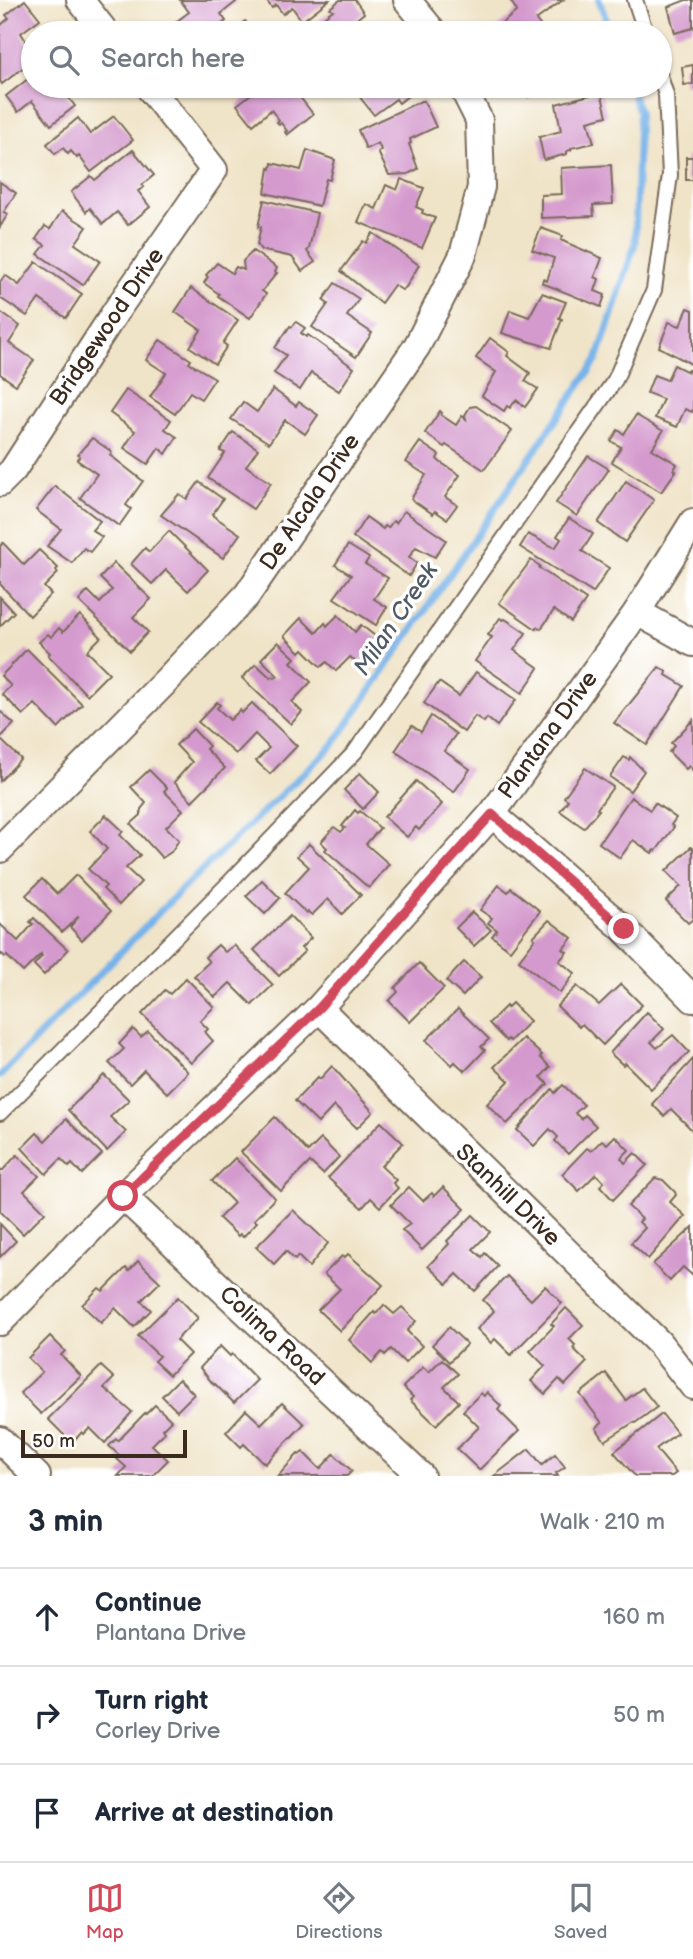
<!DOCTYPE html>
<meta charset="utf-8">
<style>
:root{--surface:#fff;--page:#f2f2f3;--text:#1f2937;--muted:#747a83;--line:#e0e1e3;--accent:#d1495b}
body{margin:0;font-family:"Balsamiq Sans",sans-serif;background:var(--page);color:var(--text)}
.scale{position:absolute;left:21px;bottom:18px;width:166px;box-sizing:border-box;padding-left:7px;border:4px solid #3b2a1e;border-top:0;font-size:19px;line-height:24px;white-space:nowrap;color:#3b2a1e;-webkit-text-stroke:5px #fff;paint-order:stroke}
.stop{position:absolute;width:21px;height:21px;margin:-16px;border:5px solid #d1495b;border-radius:50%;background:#fff}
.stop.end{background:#d1495b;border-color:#fff;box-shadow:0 2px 7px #0008}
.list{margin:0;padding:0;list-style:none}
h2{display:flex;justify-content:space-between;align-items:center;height:91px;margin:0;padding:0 28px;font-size:30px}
h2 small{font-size:23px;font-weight:400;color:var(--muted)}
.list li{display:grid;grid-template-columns:46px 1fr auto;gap:21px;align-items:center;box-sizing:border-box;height:98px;padding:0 28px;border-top:2px solid var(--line)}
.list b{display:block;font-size:26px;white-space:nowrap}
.list p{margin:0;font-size:23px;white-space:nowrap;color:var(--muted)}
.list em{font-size:23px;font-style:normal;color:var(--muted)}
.icon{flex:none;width:38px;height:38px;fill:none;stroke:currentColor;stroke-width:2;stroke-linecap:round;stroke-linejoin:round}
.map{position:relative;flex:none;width:693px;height:1476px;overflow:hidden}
.search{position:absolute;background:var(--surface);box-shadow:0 2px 5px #0004;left:21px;right:21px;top:21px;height:77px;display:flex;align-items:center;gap:18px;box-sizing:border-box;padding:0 24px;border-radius:38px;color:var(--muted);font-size:26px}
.sheet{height:385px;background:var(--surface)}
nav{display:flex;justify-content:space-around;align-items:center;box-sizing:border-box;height:98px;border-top:2px solid var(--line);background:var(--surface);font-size:19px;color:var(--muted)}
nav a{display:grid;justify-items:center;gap:4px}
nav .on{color:var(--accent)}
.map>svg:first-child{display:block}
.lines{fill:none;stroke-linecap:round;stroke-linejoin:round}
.stream{stroke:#77b3e9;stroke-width:7}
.building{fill:#d49acd}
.lane-casing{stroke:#7a6b5a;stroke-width:18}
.street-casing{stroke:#7a6b5a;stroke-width:30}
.lane{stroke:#fff;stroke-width:14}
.street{stroke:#fff;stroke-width:26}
.route{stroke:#d1495b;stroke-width:9}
.labels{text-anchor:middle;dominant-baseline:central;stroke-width:7;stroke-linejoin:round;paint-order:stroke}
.street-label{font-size:23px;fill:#3b2a1e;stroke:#fff}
.water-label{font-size:24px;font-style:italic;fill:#505a65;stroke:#fff}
</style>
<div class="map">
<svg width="693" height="1476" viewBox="0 0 693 1476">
<rect width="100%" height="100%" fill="#fff"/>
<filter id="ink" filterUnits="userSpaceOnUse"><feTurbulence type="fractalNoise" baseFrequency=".0143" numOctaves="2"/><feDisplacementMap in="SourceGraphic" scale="14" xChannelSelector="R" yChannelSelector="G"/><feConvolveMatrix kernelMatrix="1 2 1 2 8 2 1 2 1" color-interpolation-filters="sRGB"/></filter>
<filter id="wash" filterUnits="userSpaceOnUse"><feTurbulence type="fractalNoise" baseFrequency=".00686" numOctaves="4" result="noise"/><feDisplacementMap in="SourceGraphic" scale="28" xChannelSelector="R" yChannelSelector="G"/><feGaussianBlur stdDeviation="1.57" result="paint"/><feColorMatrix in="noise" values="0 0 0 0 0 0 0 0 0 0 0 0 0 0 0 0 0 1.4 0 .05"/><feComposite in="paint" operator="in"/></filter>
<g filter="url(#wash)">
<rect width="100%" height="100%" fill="#f0e4c8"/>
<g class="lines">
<g class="stream">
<polyline points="599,0 611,33"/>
<polyline points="0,1076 180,891 333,745 597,360 635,244 639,112 630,86"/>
</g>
</g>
<g id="blocks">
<g class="building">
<polygon points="25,0 40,19 21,33 33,52 33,60 2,84 0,81 0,26 9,18 6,15"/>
<polygon points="180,0 234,0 236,2 221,14 226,21 210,33 161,33 189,12"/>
<polygon points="266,0 329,0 302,21 292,7 283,14 276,5 272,8"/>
<polygon points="340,0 355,0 364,13 348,26 356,33 317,33 312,26 333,10 330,8"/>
<polygon points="510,0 563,0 536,20 542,28 536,33 530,31 527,33 505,33 499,26 517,11"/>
<polygon points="686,0 693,0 693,28 675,33 668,7"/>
<polygon points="245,21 255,33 226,33 234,29"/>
<polygon points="693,65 693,84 684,85 682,67"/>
<polygon points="33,75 33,86 59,86 75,106 51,125 32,101 18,112 6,96"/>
<polygon points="269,86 303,86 296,92 313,114 287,135 285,132 287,131 281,123 279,124 277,122 279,120 271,110 253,125 237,105 260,87 263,91"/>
<polygon points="351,86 416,86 418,88 399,103 396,99 374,115"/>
<polygon points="523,86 553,86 528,97"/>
<polygon points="601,92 607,116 588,121 594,143 571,148 571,150 567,151 567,154 544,160 539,137 561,131 556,104"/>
<polygon points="421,101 424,101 436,127 410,139 411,143 409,144 418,169 408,174 389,175 378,152 381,150 378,143 366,149 358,130"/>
<polygon points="114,116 133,140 91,172 79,156 77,158 71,151 68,154 63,148 55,154 47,144 78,118 90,134"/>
<polygon points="133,150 154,175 142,185 144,187 138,191 150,207 128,225 117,212 103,224 90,208 86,212 71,192 91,176 95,180"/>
<polygon points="307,150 335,160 330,180 326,179 319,206 265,193 269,168 271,169 272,163 301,170"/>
<rect x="686" y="157" width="7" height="23"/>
<polygon points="611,165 613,204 593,205 594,216 541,218 541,195 562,194 561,168"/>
<polygon points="401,179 424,188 416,207 423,210 422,213 435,218 422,248 358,222 366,204 376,209 386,185 397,190"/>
<polygon points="0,182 16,193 4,212 8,214 0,227"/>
<polygon points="264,200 317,213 309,249 307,251 315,262 302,271 292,257 261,250 257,244 261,227 258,227"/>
<polygon points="62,211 87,227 75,244 100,261 83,285 38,254 45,245 36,239 45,226 50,229"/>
<polygon points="541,228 563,236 561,240 565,242 602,258 595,277 599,279 595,291 605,295 601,307 542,283 543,279 547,281 554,258 532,250"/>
<polygon points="373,233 419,265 406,287 402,290 394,285 381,303 341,271 363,241 366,243"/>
<polygon points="253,251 277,268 275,272 277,273 262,291 266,294 250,318 218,296 219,294 204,283 208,277 206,275 217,263 232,273 236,267 244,270 243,261"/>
<polygon points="36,262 82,294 66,318 39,299 27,316 0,298 0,282 5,275 19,285"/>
<polygon points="335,283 359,299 347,316 372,333 356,357 312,327 328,304 323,300"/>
<polygon points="191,288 238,320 223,343 227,346 215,364 190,347 201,330 175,312"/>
<polygon points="542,293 566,302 559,318 562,319 551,348 502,333 510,310 529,317"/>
<polygon points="688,308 693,310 693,365 659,347 669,322 680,326"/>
<polygon points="0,312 20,326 9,343 34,360 16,385 0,374"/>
<polygon points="296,322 305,328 301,333 306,337 308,335 354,368 339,391 311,373 300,390 274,373 286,355 275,348 290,326 292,327"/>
<polygon points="490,338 509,352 507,356 530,373 525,381 538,389 525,407 516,400 510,408 507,406 504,411 482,396 496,372 476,358"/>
<polygon points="160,340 191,360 189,363 215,378 201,399 190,392 175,414 150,397 166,373 146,360"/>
<polygon points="674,365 688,372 688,370 693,371 693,409 692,412 685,409 677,427 655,418 663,399 647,393 654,375 667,380"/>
<polygon points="273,389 296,406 299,402 318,415 305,434 285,420 269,443 231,419 243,402 257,412"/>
<polygon points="126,390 171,420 165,429 177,437 166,454 159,448 148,464 124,448 135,431 110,413"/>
<polygon points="476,406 512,431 484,470 446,445 444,447 425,433 440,411 442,413 441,415 456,425 462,416 466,419 465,415 470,407"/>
<polygon points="636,415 663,431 652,449 677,464 674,470 676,471 661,492 612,462 621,447 611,441 618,430 624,434"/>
<polygon points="233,432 258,449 246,466 271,483 253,509 208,478 225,453 220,451"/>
<polygon points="92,438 112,452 110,455 143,481 126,505 131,509 119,526 80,498 97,474 77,460 80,456 78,454"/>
<polygon points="420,442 439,455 437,459 440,462 460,475 445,497 457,505 447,519 435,511 433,514 411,499 426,475 406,462"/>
<polygon points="588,456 609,469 577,516 556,503"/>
<polygon points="626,481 654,500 625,542 598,523"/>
<polygon points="199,482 223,499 212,515 240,534 223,558 161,515 179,494 187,499"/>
<polygon points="55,486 100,521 92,530 102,537 90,552 84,548 72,563 47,546 61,529 36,510"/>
<polygon points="404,511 446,540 435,557 416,547 409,557 417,563 409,576 353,537 366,517 383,529 385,526 388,528 393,521 396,523"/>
<polygon points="569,518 593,534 582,551 609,568 593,593 520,547 528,534 555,548 561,539 557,536"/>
<polygon points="169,531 208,570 188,591 166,570 152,584 131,564 145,548 149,552"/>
<polygon points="3,543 24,565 39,550 58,568 56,570 58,573 44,587 51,594 30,616 0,584 0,546"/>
<polygon points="348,545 369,558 365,564 388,578 374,599 387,607 376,625 334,598 351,575 335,565"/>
<polygon points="531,560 540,566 539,568 586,600 571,622 554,610 541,629 537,627 536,629 499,603"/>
<polygon points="114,563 151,599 133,617 148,632 130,651 79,601 88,591 100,603 112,590 100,578"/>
<polygon points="0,597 14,612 0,626"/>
<polygon points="80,615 101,637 87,651 109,673 87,695 48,655 50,653 39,642 48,634 51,637 59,628 63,632"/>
<polygon points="338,615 355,632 361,625 380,640 358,664 350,657 336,671 327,662 321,667 303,649 300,652 284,636 301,618 316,633 325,623 327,626"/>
<polygon points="500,618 503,620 505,619 526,633 514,650 539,668 522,693 475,661 492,637 488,635"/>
<polygon points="278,642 295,658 291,662 311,682 292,702 302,712 291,724 242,678 256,664 271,678 273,676 275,678 278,676 261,659"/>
<polygon points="27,649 82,704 58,728 35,704 23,715 2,694 11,686 1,676"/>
<polygon points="659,667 667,672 666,675 684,686 647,745 614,723"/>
<polygon points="476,672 516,700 497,726 487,718 484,722 475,716 464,732 424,703 439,682 459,696"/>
<polygon points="217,702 220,705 217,708 230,720 240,710 242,713 252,703 297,746 270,774 256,761 269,748 255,734 236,754 198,722"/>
<polygon points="0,711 14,724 0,738"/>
<polygon points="431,716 456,734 444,751 470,769 454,792 395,751 412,726 421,732"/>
<polygon points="693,720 693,771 689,766 686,769 669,752 674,746 671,743"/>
<polygon points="193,729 209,746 206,749 225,768 192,801 174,782 192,762 176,745"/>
<polygon points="0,739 21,759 0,781"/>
<polygon points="624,757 629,760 630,757 644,771 630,791 610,777"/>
<polygon points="585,768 613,787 597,809 599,810 584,828 560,811 568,800 564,797"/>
<polygon points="149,770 167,788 164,791 183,810 166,827 179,840 171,852 162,858 131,824 141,815 141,809 146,803 131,787"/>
<polygon points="360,773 379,792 363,809 344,790"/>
<polygon points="416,781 442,804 419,830 416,827 407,837 384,817"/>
<polygon points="631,797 650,810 655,803 676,818 671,825 674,827 656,851 654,850 652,853 633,840 620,858 599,843"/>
<polygon points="355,810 358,813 360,811 380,828 366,844 389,864 369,888 325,850 327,848 321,842 334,827 341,832 345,828 342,826"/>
<polygon points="106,815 123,831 120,835 140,855 126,868 141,882 119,905 103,889 106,886 88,869 107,849 90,831"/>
<polygon points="309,844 361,895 342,914 328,899 312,915 308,912 306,913 285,893 309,867 297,856"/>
<polygon points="691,847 693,848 693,919 688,923 666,901 681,886 666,871"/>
<polygon points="76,875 111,911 82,940 70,927 79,916 62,932 26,895 42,879 57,894"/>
<polygon points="262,880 280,898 265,914 246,896"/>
<polygon points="499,885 508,892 511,888 540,911 510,950 492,936 497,930 488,923 492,918 480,910"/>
<polygon points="472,912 491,930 474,946 456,928"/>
<polygon points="290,916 311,938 301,948 305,951 279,976 254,950"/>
<polygon points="34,918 68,950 44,975 34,965 42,956 41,954 23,972 7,956 5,957 2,954 0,956 0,924 18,941 33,924 30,922"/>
<polygon points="549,920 572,938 563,949 567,952 559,961 575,973 560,993 519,960 535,939 533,937"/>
<polygon points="218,945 225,952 234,945 273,985 252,1005 230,983 215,997 194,976 209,962 205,957"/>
<polygon points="464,962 481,977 463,996 446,981"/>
<polygon points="419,963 444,988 410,1022 389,1001 398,992 395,988"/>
<polygon points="186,978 214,1007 200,1021 208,1029 205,1032 213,1041 191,1063 142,1014 165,990 170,994"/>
<polygon points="621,984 642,1005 603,1045 582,1024 579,1027 557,1006 577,986 599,1005"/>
<polygon points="512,1003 530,1021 510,1041 508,1039 506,1041 489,1023 506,1006 507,1008"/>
<polygon points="458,1009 489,1039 481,1047 485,1050 465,1071 455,1062 452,1065 426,1040"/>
<polygon points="647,1012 664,1029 651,1042 657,1048 673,1035 689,1052 651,1089 625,1063 623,1065 610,1053"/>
<polygon points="133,1029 141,1037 148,1031 188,1072 167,1093 144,1070 130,1084 109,1063 124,1049 119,1044"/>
<polygon points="523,1038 542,1055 540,1057 550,1067 541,1077 548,1084 507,1124 487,1104 509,1081 494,1067"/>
<polygon points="693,1059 693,1131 671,1109 664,1116 652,1104"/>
<polygon points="332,1066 373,1112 357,1128 334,1106 318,1123 295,1101 318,1077 320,1079"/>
<polygon points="104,1075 129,1100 110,1117 126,1132 107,1151 68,1110"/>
<polygon points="563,1085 584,1105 575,1113 581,1119 585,1115 596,1126 568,1154 555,1141 558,1137 550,1129 534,1146 517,1130 552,1089 555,1093"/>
<polygon points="275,1117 308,1152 321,1139 339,1157 323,1174 310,1162 281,1191 241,1152"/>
<polygon points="66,1119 102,1154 82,1174 72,1164 69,1167 61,1159 46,1174 22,1148 37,1133 45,1141"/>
<polygon points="381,1122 403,1143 381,1166 396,1180 393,1183 398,1188 380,1207 371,1198 362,1208 328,1178"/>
<polygon points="615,1136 629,1150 621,1158 625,1163 635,1153 647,1165 613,1200 600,1186 604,1182 596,1174 579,1191 562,1174 587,1148 591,1151 602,1140 607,1144"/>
<polygon points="17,1155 39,1176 24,1191 45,1212 23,1234 0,1211 0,1169 2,1171"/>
<polygon points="235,1158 275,1198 254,1220 257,1222 243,1237 240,1234 238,1236 219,1218 234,1203 212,1181"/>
<polygon points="655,1178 663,1180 675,1192 676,1195 670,1202 685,1216 648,1259 631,1243 645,1228 639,1222 642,1219 628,1206"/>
<polygon points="409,1187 423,1201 432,1193 434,1196 443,1187 465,1209 422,1250 402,1230 410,1224 391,1205"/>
<polygon points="293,1210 328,1243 309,1267 298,1256 295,1260 286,1251 274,1264 256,1247"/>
<polygon points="473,1215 490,1232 473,1249 482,1257 485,1253 498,1266 475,1291 457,1274 447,1284 428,1266 449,1244 447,1241"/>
<polygon points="0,1224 16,1241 0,1257"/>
<polygon points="693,1227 693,1276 683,1267 670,1281 653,1264"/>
<polygon points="348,1254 383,1285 340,1331 318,1310 340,1289 324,1274 342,1256 344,1258"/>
<polygon points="138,1261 160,1282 141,1301 151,1310 134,1327 115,1308 101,1323 82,1305 99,1288 103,1291 126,1268 129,1271"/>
<polygon points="507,1276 531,1300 545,1286 562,1303 511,1355 495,1339 491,1343 477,1329 494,1311 483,1300"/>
<polygon points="178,1297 198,1318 176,1340 190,1354 169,1375 154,1361 159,1356 138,1336"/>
<polygon points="384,1305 394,1314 402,1307 416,1321 407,1331 422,1346 405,1363 391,1349 385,1355 382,1352 372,1363 349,1340 374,1312 376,1314"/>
<polygon points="566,1308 583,1325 569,1339 575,1345 573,1348 587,1362 565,1385 559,1379 545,1394 531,1381 545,1366 530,1351 554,1326 551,1324"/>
<polygon points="449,1327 467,1344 449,1362 432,1345"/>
<polygon points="50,1336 65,1351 61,1355 81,1376 41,1414 20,1393 42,1372 28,1358"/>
<polygon points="220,1346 230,1356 232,1354 257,1380 234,1403 215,1384 214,1385 200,1368"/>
<polygon points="442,1359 458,1374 444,1387 459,1402 436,1425 410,1400 413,1397 403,1387 423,1367 429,1372"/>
<polygon points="101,1366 114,1378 104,1388 132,1412 105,1443 90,1428 84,1434 82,1432 72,1443 48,1419"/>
<polygon points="606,1373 626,1400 642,1388 657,1407 635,1423 634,1422 605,1441 596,1428 602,1423 580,1394"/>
<polygon points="179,1379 194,1394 177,1411 162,1396"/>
<polygon points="487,1392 501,1406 498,1410 519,1431 479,1470 457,1449 479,1427 463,1411 481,1393 484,1396"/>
<polygon points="282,1403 304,1424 265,1464 244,1444 241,1447 226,1432 246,1410 261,1424"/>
<polygon points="155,1405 171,1420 162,1429 165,1432 152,1445 168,1460 152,1476 118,1476 126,1467 117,1459 120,1456 109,1446 116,1439 118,1441 145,1413 146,1414"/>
<polygon points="662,1414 677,1433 656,1449 676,1473 672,1476 635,1476 614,1452"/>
<polygon points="529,1449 542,1465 555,1454 565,1467 556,1473 558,1476 494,1476"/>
<polygon points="303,1452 320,1469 334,1454 352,1471 347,1476 278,1476 298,1454 299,1455"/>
</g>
</g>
</g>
<g filter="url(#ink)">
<use href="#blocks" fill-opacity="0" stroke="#7a6b5a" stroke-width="2"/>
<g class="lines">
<defs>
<g id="lane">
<polyline points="635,0 646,33"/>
<polyline points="0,1113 225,887 355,752 615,380 654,290 670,175 666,95 660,76"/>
</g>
<g id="street">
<polyline points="80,0 106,33"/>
<polyline points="407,0 434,33"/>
<polyline points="0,483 13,470 116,311 214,170 148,86"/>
<polyline points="637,612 693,643"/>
<polyline points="492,814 624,929 693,999"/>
<polyline points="0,849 167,680 247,595 417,346 463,255 481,187 479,120 462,86"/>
<polyline points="319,1008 659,1343 693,1386"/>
<polyline points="123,1196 421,1476"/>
<polyline points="0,1322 123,1196 319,1008 492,814 637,612 693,522"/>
<polyline points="0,1440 37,1476"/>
</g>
</defs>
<use href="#lane" class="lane-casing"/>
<use href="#street" class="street-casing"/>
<use href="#lane" class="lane"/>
<use href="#street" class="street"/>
</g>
</g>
<g class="lines" filter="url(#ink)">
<polyline class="route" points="123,1196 319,1008 492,814 624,929"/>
</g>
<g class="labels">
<g class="street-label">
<text transform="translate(107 327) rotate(-56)">Bridgewood Drive</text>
<text transform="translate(310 502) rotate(-56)">De Alcala Drive</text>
<text transform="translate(548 735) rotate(-54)">Plantana Drive</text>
<text transform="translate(508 1195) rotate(44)">Stanhill Drive</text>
<text transform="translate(272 1336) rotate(43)">Colima Road</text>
</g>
<g class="water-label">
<text transform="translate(396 619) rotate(-56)">Milan Creek</text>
</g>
</g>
</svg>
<div class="scale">50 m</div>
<div class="stop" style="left:123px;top:1196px"></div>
<div class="stop end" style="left:624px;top:929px"></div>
<div class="search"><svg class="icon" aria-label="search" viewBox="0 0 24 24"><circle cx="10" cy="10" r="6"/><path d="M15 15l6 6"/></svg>Search here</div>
</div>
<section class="sheet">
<h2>3 min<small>Walk · 210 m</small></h2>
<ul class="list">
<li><svg class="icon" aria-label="ahead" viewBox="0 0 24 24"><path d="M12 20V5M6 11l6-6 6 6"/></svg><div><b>Continue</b><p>Plantana Drive</p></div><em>160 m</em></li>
<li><svg class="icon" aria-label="right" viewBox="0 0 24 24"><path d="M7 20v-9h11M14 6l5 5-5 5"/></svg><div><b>Turn right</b><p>Corley Drive</p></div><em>50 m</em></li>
<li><svg class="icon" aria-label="arrive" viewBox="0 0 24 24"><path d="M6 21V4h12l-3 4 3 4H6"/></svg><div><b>Arrive at destination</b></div></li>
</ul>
</section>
<nav>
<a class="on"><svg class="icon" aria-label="map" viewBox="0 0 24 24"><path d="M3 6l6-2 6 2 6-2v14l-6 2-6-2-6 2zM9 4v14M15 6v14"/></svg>Map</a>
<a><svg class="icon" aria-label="directions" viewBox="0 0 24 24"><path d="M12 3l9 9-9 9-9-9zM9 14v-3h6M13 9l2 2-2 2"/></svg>Directions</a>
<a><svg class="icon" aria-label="saved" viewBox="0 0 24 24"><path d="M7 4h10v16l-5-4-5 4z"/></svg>Saved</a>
</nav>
